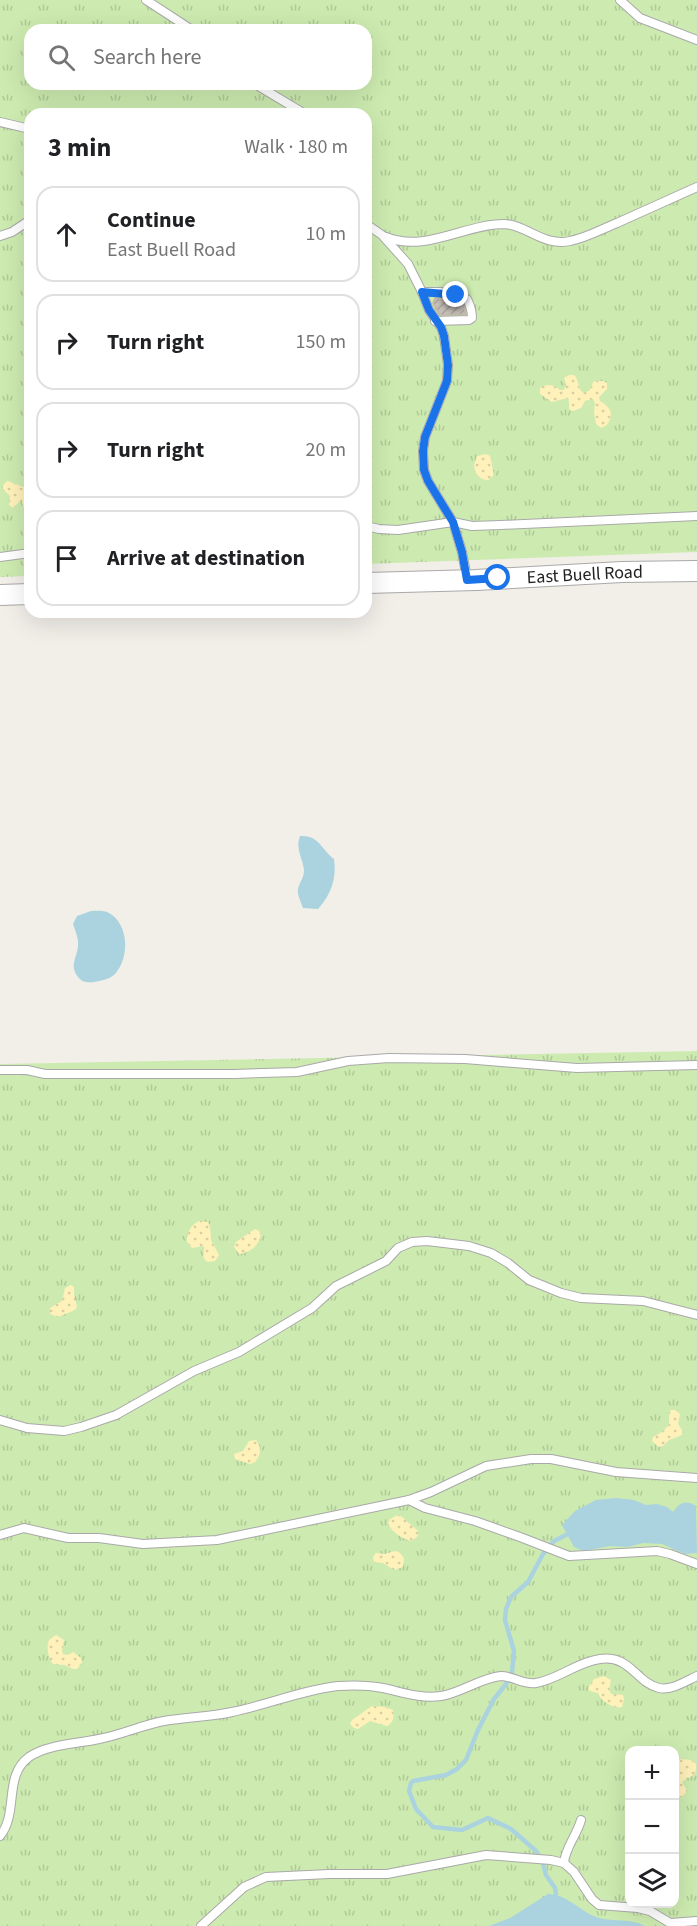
<!DOCTYPE html>
<meta charset="utf-8">
<style>
:root{--surface:#fff;--page:#f2f2f2;--text:#202124;--muted:#757577;--line:#e0e0e0}
body{margin:0;font-family:"Source Sans 3",sans-serif;background:var(--page);color:var(--text)}
.controls{position:absolute;right:18px;bottom:18px;display:grid;overflow:hidden;border-radius:12px;box-shadow:0 6px 24px #0002}
.controls button{width:54px;height:54px;display:grid;place-items:center;padding:0;border:0;border-bottom:2px solid var(--line);background:var(--surface);color:var(--text);font:30px sans-serif}
.stop{position:absolute;width:18px;height:18px;margin:-14px;border:4px solid #1a73e8;border-radius:50%;background:#fff}
.stop.end{background:#1a73e8;border-color:#fff;box-shadow:0 2px 6px #0008}
.list{margin:0;padding:0;list-style:none}
h2{display:flex;justify-content:space-between;align-items:center;height:78px;margin:0;padding:0 24px;font-size:26px}
h2 small{font-size:20px;font-weight:400;color:var(--muted)}
.list li{display:grid;grid-template-columns:39px 1fr auto;gap:18px;align-items:center;box-sizing:border-box;height:96px;margin:0 12px 12px;padding:0 12px;border:2px solid var(--line);border-radius:18px}
.list b{display:block;font-size:22px;white-space:nowrap}
.list p{margin:0;font-size:20px;white-space:nowrap;color:var(--muted)}
.list em{font-size:20px;font-style:normal;color:var(--muted)}
.icon{flex:none;width:33px;height:33px;fill:none;stroke:currentColor;stroke-width:2;stroke-linecap:round;stroke-linejoin:round}
.map{position:relative;flex:none;width:697px;height:1926px;overflow:hidden}
.search{position:absolute;background:var(--surface);box-shadow:0 6px 24px #0002;left:24px;top:24px;width:348px;height:66px;display:flex;align-items:center;gap:15px;box-sizing:border-box;padding:0 21px;border-radius:18px;color:var(--muted);font-size:22px}
.panel{position:absolute;background:var(--surface);box-shadow:0 6px 24px #0002;left:24px;top:108px;width:348px;height:510px;border-radius:18px}
.map>svg:first-child{display:block}
.grass{fill:url(#grass-tufts);fill-rule:evenodd}
.sand{fill:url(#sand-dots)}
.water{fill:#aad3df}
.lines{fill:none;stroke-linecap:round;stroke-linejoin:round}
.stream{stroke:#aad3df;stroke-width:4.5}
.building{fill:url(#building-hatch);stroke:#c4b6ab;stroke-width:1.5}
.service-casing{stroke:#a9a9a9;stroke-width:10}
.tertiary-casing{stroke:#a9a9a9;stroke-width:22}
.service{stroke:#fff;stroke-width:8}
.tertiary{stroke:#fff;stroke-width:20}
.route{stroke:#1a73e8;stroke-width:8}
.labels{text-anchor:middle;dominant-baseline:central;stroke-width:4.5;stroke-linejoin:round;paint-order:stroke}
.street-label{font-size:18px;fill:#222;stroke:#fff}
</style>
<div class="map">
<svg width="697" height="1926" viewBox="0 0 697 1926">
<defs>
<pattern id="grass-tufts" width="24" height="20" patternUnits="userSpaceOnUse" patternTransform="scale(1.5)"><rect width="24" height="20" fill="#cdebb0"/><path d="M3 7l-1-3M5 7V3M7 7l1-3M15 17l-1-3M17 17v-4M19 17l1-3" fill="none" stroke="#b0c997"/></pattern>
<pattern id="sand-dots" width="8" height="8" patternUnits="userSpaceOnUse" patternTransform="scale(1.5)"><rect width="8" height="8" fill="#fff1ba"/><path d="M2 2h.1M6 6h.1" fill="none" stroke="#dacea0" stroke-width="1.8" stroke-linecap="round"/></pattern>
<pattern id="building-hatch" width="6" height="6" patternUnits="userSpaceOnUse" patternTransform="scale(1.5)"><rect width="6" height="6" fill="#c7bfb8"/><path d="M-1 1l2-2M0 6l6-6M5 7l2-2" fill="none" stroke="#aba49e"/></pattern>
</defs>
<rect width="100%" height="100%" fill="#f2efe9"/>
<g class="grass">
<path d="M0 0H697V552L366 564V114H30V576L0 577ZM30 30H366V84H30Z"/>
<path d="M697 1051V1926H0V1064ZM630 1750H674V1904H630Z"/>
</g>
<g class="sand">
<path d="M568 375H574C580 381 577 388 583 393L589 391 594 381H603L607 383V389L599 397 600 401C610 407 615 414 607 425L601 428 596 424 594 413 595 403 593 399 585 401 581 408 573 411 569 409V401L567 398 552 402 540 394V388C548 383 553 385 560 390H564L566 386 564 378Z"/>
<path d="M486 454 490 456 494 475 488 480C479 480 475 473 474 465L477 456Z"/>
<polygon points="8,481 23,487 30,485 30,513 25,510 21,500 13,508 9,505 10,496 3,489 3,484"/>
<path d="M199 1221 208 1222 210 1226 211 1240 219 1255 215 1261 207 1262C201 1256 205 1253 204 1246L192 1248 187 1242C186 1233 191 1225 199 1221Z"/>
<path d="M255 1229 259 1231 261 1234C260 1245 249 1253 239 1254L234 1247 236 1242Z"/>
<polygon points="71,1285 74,1287 74,1294 77,1307 75,1310 58,1317 50,1314 50,1308 62,1301 65,1288"/>
<polygon points="671,1410 675,1410 680,1414 678,1424 682,1430 682,1435 669,1440 663,1446 659,1447 652,1441 653,1437 662,1432 669,1425 669,1414"/>
<path d="M256 1440C262 1448 261 1454 255 1462L250 1464 235 1459 234 1454 243 1451 249 1441Z"/>
<path d="M398 1515 402 1517 418 1531V1536L411 1541C403 1539 391 1532 388 1523L390 1519Z"/>
<polygon points="395,1551 399,1552 404,1558 403,1567 394,1570 383,1563 374,1562 373,1557 376,1553 385,1554"/>
<path d="M56 1635 64 1640 62 1651 63 1654 67 1655 73 1652 81 1658 82 1663 77 1669H73L65 1665 53 1664C48 1658 46 1647 49 1640Z"/>
<path d="M604 1676 611 1680 609 1690 611 1694 623 1695 624 1699 622 1707C613 1709 601 1701 598 1693L590 1691 588 1688 594 1679Z"/>
<path d="M372 1706 385 1707 393 1710C394 1717 394 1722 387 1726L370 1721 358 1729 354 1728 350 1724 352 1720Z"/>
<path d="M680 1759 691 1760 696 1764C697 1778 690 1775 682 1782L687 1791 682 1797H675V1777L679 1771 677 1763Z"/>
</g>
<g class="water">
<path d="M300 836C319 835 320 848 334 859 337 878 331 895 318 909L303 908C301 902 297 895 298 889 300 881 304 878 304 870 303 858 295 849 300 836Z"/>
<path d="M91 911C96 911 104 910 109 913 129 924 130 958 115 974 110 979 101 981 94 982 87 983 82 982 78 977 69 965 77 958 78 946 79 939 75 930 73 924L77 916Z"/>
<path d="M617 1498 634 1500 646 1505 657 1504 667 1507 673 1512C679 1503 686 1499 696 1506L697 1553 685 1554 662 1544 643 1543 628 1547 610 1546 589 1550H581L574 1547 562 1525 575 1511 596 1500Z"/>
<path d="M548 1894C569 1895 580 1912 599 1918 614 1922 631 1918 645 1926H489L510 1918Z"/>
</g>
<g class="lines">
<polyline class="stream" points="556,1894 555,1888 546,1875 542,1860 536,1851 511,1829 488,1818 462,1830 433,1827 416,1809 409,1791 411,1783 413,1781 446,1775 457,1769 466,1760 478,1730 494,1699 506,1684 512,1672 514,1651 505,1620 506,1609 511,1597 528,1582 543,1554 554,1541 566,1535"/>
</g>
<polygon class="building" points="435,298 463,304 466,314 440,315 433,303"/>
<g class="lines">
<defs>
<g id="service">
<polyline points="146,0 192,30"/>
<polyline points="620,0 640,18 697,40"/>
<polyline points="255,84 305,114"/>
<polyline points="0,122 30,129"/>
<polyline points="366,224 382,235 408,264 422,292 429,310 441,327 444,336 448,365 447,381 425,437 423,451 424,470 428,481 453,522 462,552 467,578"/>
<polyline points="0,236 12,232 30,220"/>
<path d="M386 237C425 253 465 224 504 224 527 225 544 247 570 241 586 238 602 229 617 223 644 211 670 199 697 187"/>
<path d="M422 292H441L467 299C470 305 472 310 472 318L469 320 435 321"/>
<polyline points="366,526 379,529 398,530 453,522 472,526 501,525 697,516"/>
<polyline points="0,557 30,553"/>
<polyline points="0,1070 27,1070 45,1074 234,1074 297,1072 348,1061 389,1058 465,1059 577,1068 697,1065"/>
<polyline points="0,1420 27,1428 64,1431 81,1427 116,1415 194,1371 239,1352 312,1308 336,1286 386,1261 398,1248 412,1242 427,1241 469,1246 491,1253 508,1263 529,1280 561,1293 581,1298 643,1301 697,1315"/>
<polyline points="409,1500 425,1508 475,1521 520,1537 569,1556 657,1551 670,1554 697,1564"/>
<polyline points="0,1535 24,1528 68,1538 99,1538 143,1544 217,1540 409,1500 431,1492 486,1466 531,1459 551,1459 616,1472 697,1478"/>
<path d="M0 1836C19 1813 3 1776 29 1757 48 1744 77 1744 99 1739 121 1735 142 1725 164 1721 187 1717 210 1717 232 1712 267 1705 302 1690 338 1686 353 1685 368 1685 383 1688 402 1692 421 1699 441 1696 461 1693 480 1678 501 1676 513 1676 524 1685 536 1683 559 1679 577 1662 600 1659 631 1655 635 1682 659 1688 671 1691 686 1681 697 1676"/>
<path d="M564 1863C565 1848 577 1835 581 1820"/>
<polyline points="201,1926 244,1887 266,1877 329,1874 387,1874 486,1855 551,1860 564,1863 574,1872 592,1899 599,1905 638,1908 650,1911 670,1923 697,1921"/>
</g>
<g id="tertiary">
<path id="s1" d="M366 583 476 580 622 572 697 571"/>
<polyline points="0,595 30,594"/>
</g>
</defs>
<use href="#service" class="service-casing"/>
<use href="#tertiary" class="tertiary-casing"/>
<use href="#service" class="service"/>
<use href="#tertiary" class="tertiary"/>
</g>
<g class="lines">
<polyline class="route" points="456,295 422,292 429,310 441,327 444,336 448,365 447,381 425,437 423,451 424,470 428,481 453,522 462,552 467,580 498,578"/>
</g>
<g class="labels">
<g class="street-label">
<text stroke="none"><textPath href="#s1" startOffset="219">East Buell Road</textPath></text>
</g>
</g>
</svg>
<div class="controls">
<button>+</button>
<button>−</button>
<button><svg class="icon" aria-label="layers" viewBox="0 0 24 24"><path d="M12 4l9 5-9 5-9-5zM3 14l9 5 9-5"/></svg></button>
</div>
<div class="stop" style="left:498px;top:578px"></div>
<div class="stop end" style="left:456px;top:295px"></div>
<div class="search"><svg class="icon" aria-label="search" viewBox="0 0 24 24"><circle cx="10" cy="10" r="6"/><path d="M15 15l6 6"/></svg>Search here</div>
<section class="panel">
<h2>3 min<small>Walk · 180 m</small></h2>
<ul class="list">
<li><svg class="icon" aria-label="ahead" viewBox="0 0 24 24"><path d="M12 20V5M6 11l6-6 6 6"/></svg><div><b>Continue</b><p>East Buell Road</p></div><em>10 m</em></li>
<li><svg class="icon" aria-label="right" viewBox="0 0 24 24"><path d="M7 20v-9h11M14 6l5 5-5 5"/></svg><div><b>Turn right</b></div><em>150 m</em></li>
<li><svg class="icon" aria-label="right" viewBox="0 0 24 24"><path d="M7 20v-9h11M14 6l5 5-5 5"/></svg><div><b>Turn right</b></div><em>20 m</em></li>
<li><svg class="icon" aria-label="arrive" viewBox="0 0 24 24"><path d="M6 21V4h12l-3 4 3 4H6"/></svg><div><b>Arrive at destination</b></div></li>
</ul>
</section>
</div>
